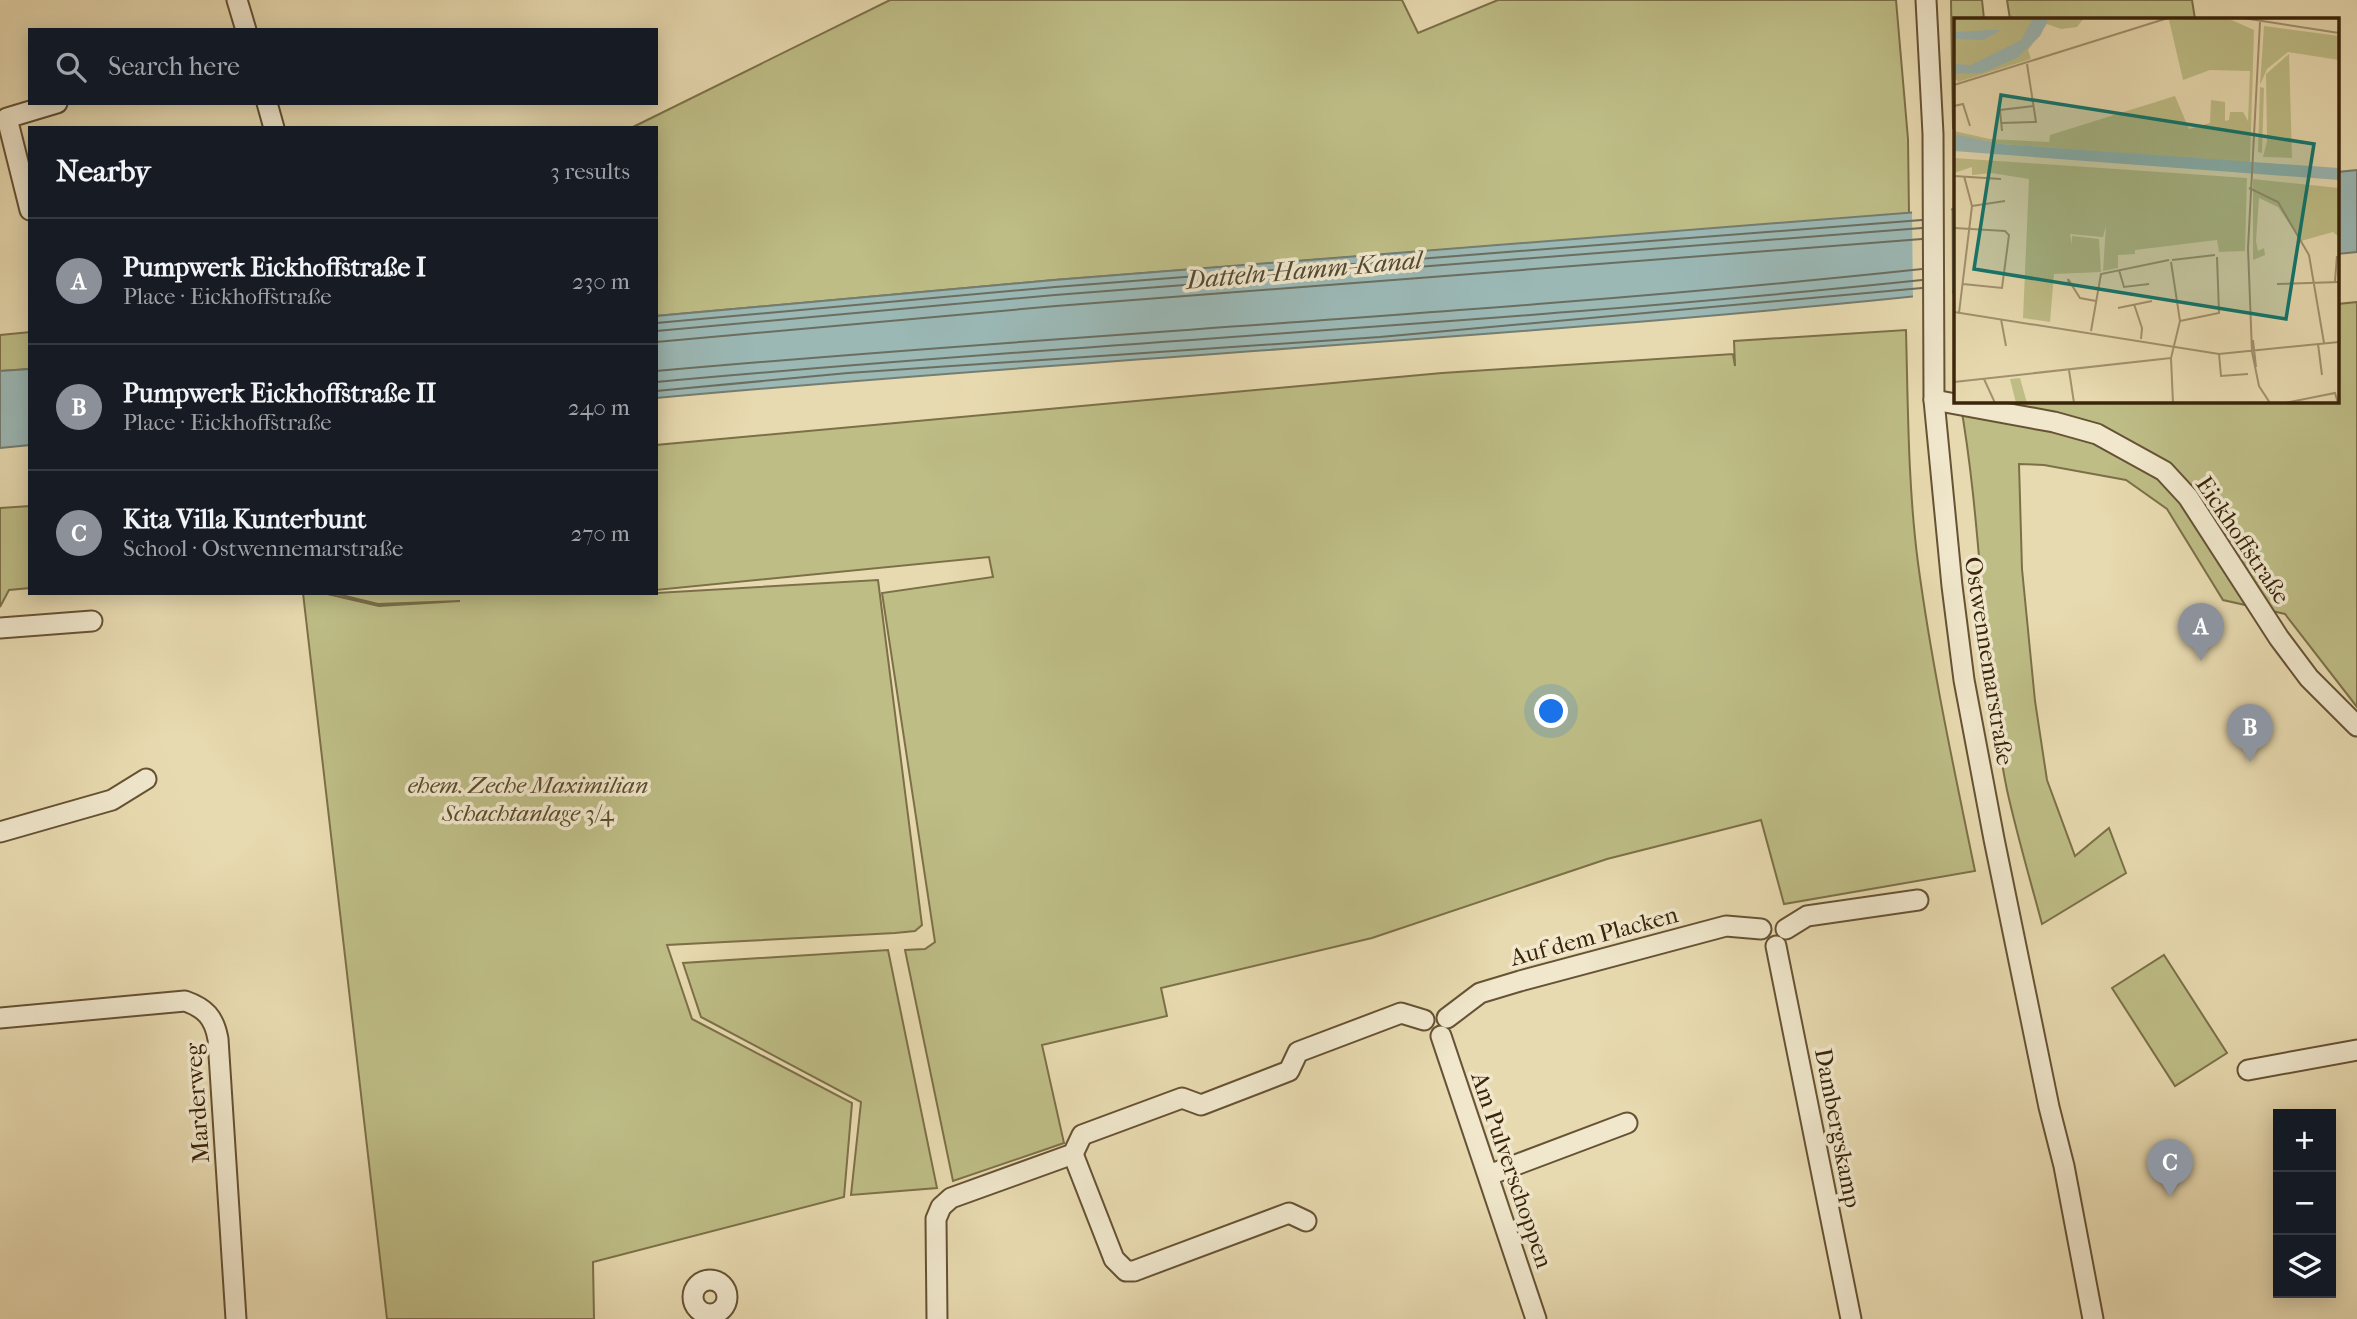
<!DOCTYPE html>
<meta charset="utf-8">
<style>
:root{--surface:#171b24;--page:#242831;--text:#f1f3f6;--muted:#9ea1a6;--line:#363941;--accent:#8c9099}
body{margin:0;font-family:"IM FELL French Canon",serif;background:var(--page);color:var(--text)}
.controls{position:absolute;right:21px;bottom:21px;display:grid;overflow:hidden;border-radius:0px;box-shadow:0 4px 18px #0003}
.controls button{width:63px;height:63px;display:grid;place-items:center;padding:0;border:0;border-bottom:2px solid var(--line);background:var(--surface);color:var(--text);font:35px sans-serif}
.you{position:absolute;left:1552px;top:712px;width:24px;height:24px;margin:-18px;border:5px solid #fff;border-radius:50%;background:#1a73e8;box-shadow:0 0 0 10px #1a73e833}
.badge{display:grid;place-items:center;width:46px;height:46px;border-radius:50%;background:var(--accent);color:#fff;font-size:23px;font-weight:700}
.pin{position:absolute;translate:-50% -58px;filter:drop-shadow(0 2px 4px #0008)}
.pin::after{content:'';position:absolute;top:37px;width:24px;height:21px;background:inherit;clip-path:polygon(0 0,100% 0,50% 100%)}
.list{margin:0;padding:0;list-style:none}
h2{display:flex;justify-content:space-between;align-items:center;height:91px;margin:0;padding:0 28px;font-size:30px}
h2 small{font-size:23px;font-weight:400;color:var(--muted)}
.list li{display:grid;grid-template-columns:46px 1fr auto;gap:21px;align-items:center;box-sizing:border-box;height:126px;padding:0 28px;border-top:2px solid var(--line)}
.list b{display:block;font-size:26px;white-space:nowrap}
.list p{margin:0;font-size:23px;white-space:nowrap;color:var(--muted)}
.list em{font-size:23px;font-style:normal;color:var(--muted)}
.icon{flex:none;width:38px;height:38px;fill:none;stroke:currentColor;stroke-width:2;stroke-linecap:round;stroke-linejoin:round}
.map{position:relative;flex:none;width:2357px;height:1319px;overflow:hidden}
.search{position:absolute;background:var(--surface);box-shadow:0 4px 18px #0003;left:28px;top:28px;width:630px;height:77px;display:flex;align-items:center;gap:18px;box-sizing:border-box;padding:0 24px;border-radius:0px;color:var(--muted);font-size:26px}
.panel{position:absolute;background:var(--surface);box-shadow:0 4px 18px #0003;left:28px;top:126px;width:630px;height:469px;border-radius:0px}
.map>svg:first-child{display:block}
.green{fill:#bebd86;stroke:#7c7048;stroke-width:2}
.water{fill:#9bb8b5;stroke:#747d71;stroke-width:2}
.pier{fill:#e8dab0}
.lines{fill:none;stroke-linecap:round;stroke-linejoin:round}
.shore{stroke:#6a6e60;stroke-width:2}
.minor-casing{stroke:#665234;stroke-width:23}
.minor{stroke:#f0e7cc;stroke-width:19}
.labels{text-anchor:middle;dominant-baseline:central;stroke-width:7;stroke-linejoin:round;paint-order:stroke}
.street-label{font-size:24px;fill:#3a240a;stroke:#f0e7cc}
.park-label{font-size:24px;font-style:italic;fill:#5b4a29;stroke:#f0e7cc}
.water-label{font-size:26px;font-style:italic;fill:#524935;stroke:#f0e7cc}
.inset-road{fill:none;stroke:#a2916e;stroke-width:2}
.view{fill:#0f766e;fill-opacity:0.15;stroke:#0f766e;stroke-width:3.5}
.inset-edge{fill:none;stroke:#3a240a;stroke-width:3.5}
</style>
<div class="map">
<svg width="2357" height="1319" viewBox="0 0 2357 1319">
<rect width="100%" height="100%" fill="#e8dab0"/>
<filter id="stains"><feTurbulence type="fractalNoise" baseFrequency=".00286" numOctaves="4"/><feColorMatrix values="0 0 0 0 .2 0 0 0 0 .09 0 0 0 0 .02 0 0 0 .5 -.17"/></filter>
<radialGradient id="worn" r=".72"><stop offset=".6" stop-color="#630" stop-opacity="0"/><stop offset="1" stop-color="#630" stop-opacity=".3"/></radialGradient>
<g class="green">
<polygon points="890,0 1402,0 1418,33 1498,0 1896,0 1908,139 1909,214 1054,280 656,316 656,128 631,128"/>
<polygon points="1951,0 1982,0 1984,19 1956,19 1956,128 1953,128"/>
<polygon points="2007,0 2192,0 2195,19 2010,19"/>
<path d="M2357 302V707L2285 614 2223 600 2167 509 2126 480 2044 465 2019 464 2022 569 2035 701 2047 780 2075 856 2109 828 2126 873 2042 924C2030 879 2017 835 2007 790 1981 662 1983 529 1960 401H2338V304Z"/>
<path d="M1906 330C1908 408 1908 486 1918 563 1932 667 1954 769 1975 871L1784 904 1761 820 1607 859 1372 938 1161 988 1167 1016 1042 1045 1064 1143 953 1181 905 950 925 949 935 942 882 593 993 577 989 557 656 590V445L1442 373 1733 354 1735 366 1734 341Z"/>
<polygon points="30,332 30,369 0,371 0,335"/>
<polygon points="30,506 30,588 9,590 0,607 0,508"/>
<polygon points="878,580 922,925 915,931 895,933 667,945 692,1019 852,1103 844,1197 593,1262 594,1319 387,1319 303,593 323,593 379,606 460,601 378,604 333,593 656,593"/>
<polygon points="888,950 937,1188 851,1195 861,1102 701,1017 683,963"/>
<polygon points="2164,955 2227,1053 2175,1086 2112,988"/>
</g>
<g class="water">
<polygon points="2357,170 2357,252 2338,254 2338,172"/>
<path d="M1956 209V292C1524 338 1089 358 656 398V316L1054 280Z"/>
<polygon points="30,369 30,445 0,448 0,371"/>
</g>
<polygon class="pier" points="1951,206 1952,296 1913,300 1912,210"/>
<g class="lines">
<g class="shore">
<polyline points="656,323 1055,287 1922,220"/>
<polyline points="656,331 1055,295 1922,228"/>
<polyline points="656,342 1056,306 1922,239"/>
<path d="M656 371C1078 333 1501 314 1922 269"/>
<path d="M656 382C1078 343 1501 324 1922 280"/>
<polyline points="656,391 848,373 1380,337 1922,288"/>
</g>
<defs>
<g id="minor">
<polyline points="237,0 246,30"/>
<polyline points="1926,0 1933,134 1934,400 1952,586 1964,680 1994,839 2049,1107 2064,1166 2093,1319"/>
<polyline points="267,103 274,128"/>
<polyline points="30,210 7,118 57,103"/>
<polyline points="1934,400 2054,422 2097,434 2164,471 2188,497 2279,638 2309,678 2357,726"/>
<polyline points="0,628 92,621"/>
<polyline points="0,832 112,800 146,779"/>
<polyline points="1786,929 1807,916 1918,900"/>
<polyline points="1776,946 1851,1319"/>
<path d="M0 1018 185 1001C205 1008 214 1017 218 1039L236 1319"/>
<polyline points="1447,1018 1480,993 1520,981 1726,926 1761,929"/>
<polyline points="1441,1036 1536,1319"/>
<polyline points="2248,1070 2357,1050"/>
<polyline points="1073,1154 1114,1259 1126,1271 1134,1271 1289,1213 1306,1221"/>
<polyline points="1489,1175 1627,1123"/>
<circle cx="710" cy="1297" r="17"/>
<polyline points="937,1319 936,1219 941,1207 951,1198 1073,1154 1082,1135 1182,1098 1201,1105 1289,1071 1298,1052 1401,1013 1424,1020"/>
</g>
</defs>
<use href="#minor" class="minor-casing"/>
<use href="#minor" class="minor"/>
</g>
<g class="labels">
<g class="street-label">
<text transform="translate(2243 540) rotate(56)">Eickhoffstraße</text>
<text transform="translate(1989 661) rotate(81)">Ostwennemarstraße</text>
<text transform="translate(1594 936) rotate(-15)">Auf dem Placken</text>
<text transform="translate(197 1103) rotate(-94)">Marderweg</text>
<text transform="translate(1838 1128) rotate(79)">Dambergskamp</text>
<text transform="translate(1512 1170) rotate(71)">Am Pulverschoppen</text>
</g>
<g class="park-label">
<text x="528" y="785">ehem. Zeche Maximilian<tspan x="528" dy="28">Schachtanlage 3/4</tspan></text>
</g>
<g class="water-label">
<text transform="translate(1304 270) rotate(-5)">Datteln-Hamm-Kanal</text>
</g>
</g>
<g transform="translate(1954 18)">
<rect width="385" height="385" fill="#e8dab0"/>
<path d="M0 0H130L123 9 107 11 93 6 74 32 77 41 4 64 0 59ZM273 0 300 12 296 145 35 125 0 116V113L36 121 95 124 96 117 221 78 235 111 256 105 257 82 271 84V103L275 102 276 94H289L294 103 296 53 256 52 229 62 215 2ZM310 8 385 18V42L334 34 313 51 306 67ZM335 36 338 140 309 139 313 123 312 56ZM306 69 310 70 308 135 304 134ZM0 140 293 160 291 233 265 234 263 222 181 232V236L164 237V250L149 253 152 208 149 219 116 216 118 227V218L145 221 147 254 100 256 96 304 69 300 75 161 37 155 18 157V149L0 155ZM299 161 385 170V219L379 214 347 223 324 189 305 180 302 223 304 233 310 230 311 237 299 242ZM66 360 73 385H62L56 361Z" fill="#bebd86"/>
<path d="M79 0H95L86 18 63 40 28 55 0 56V46L17 47 67 22ZM37 12H47L30 22 0 21V14ZM0 116 47 126 385 150V162L0 133Z" fill="#9bb8b5"/>
<path class="inset-road" d="M289 0 385 15M306 4 294 230 298 334 305 368 316 385M0 67 214 0M0 88 9 86 16 108M47 105 82 104 73 46M48 113 46 92 80 88M0 158 47 161M295 170 324 184 355 237 370 325M18 188 51 183M0 210 51 213 55 217 48 270 9 266M218 242 261 237M217 244 226 303 217 340 219 385M165 252 170 269 195 266M381 263 383 238M115 266 114 261 126 280 142 283M323 266 385 264M180 286 188 310 187 321M164 290 198 283M0 294 265 336 385 324M5 295 18 188 10 158M47 301 52 328M226 303 265 295 263 239M137 313 147 256 215 242M299 322 302 349M364 326 368 357M265 336 267 358 294 356M115 352 120 385M30 361 41 385M0 364 217 340M331 385 381 375 384 385"/>
<path class="view" d="M47 77 360 126 332 301 20 251Z"/>
<rect width="385" height="385" class="inset-edge"/>
</g>
<rect width="100%" height="100%" filter="url(#stains)"/>
<rect width="100%" height="100%" fill="url(#worn)"/>
</svg>
<div class="controls">
<button>+</button>
<button>−</button>
<button><svg class="icon" aria-label="layers" viewBox="0 0 24 24"><path d="M12 4l9 5-9 5-9-5zM3 14l9 5 9-5"/></svg></button>
</div>
<div class="you"></div>
<div class="pin badge" style="left:2201px;top:661px">A</div>
<div class="pin badge" style="left:2250px;top:762px">B</div>
<div class="pin badge" style="left:2170px;top:1197px">C</div>
<div class="search"><svg class="icon" aria-label="search" viewBox="0 0 24 24"><circle cx="10" cy="10" r="6"/><path d="M15 15l6 6"/></svg>Search here</div>
<section class="panel">
<h2>Nearby<small>3 results</small></h2>
<ul class="list">
<li><span class="badge">A</span><div><b>Pumpwerk Eickhoffstraße I</b><p>Place · Eickhoffstraße</p></div><em>230 m</em></li>
<li><span class="badge">B</span><div><b>Pumpwerk Eickhoffstraße II</b><p>Place · Eickhoffstraße</p></div><em>240 m</em></li>
<li><span class="badge">C</span><div><b>Kita Villa Kunterbunt</b><p>School · Ostwennemarstraße</p></div><em>270 m</em></li>
</ul>
</section>
</div>
